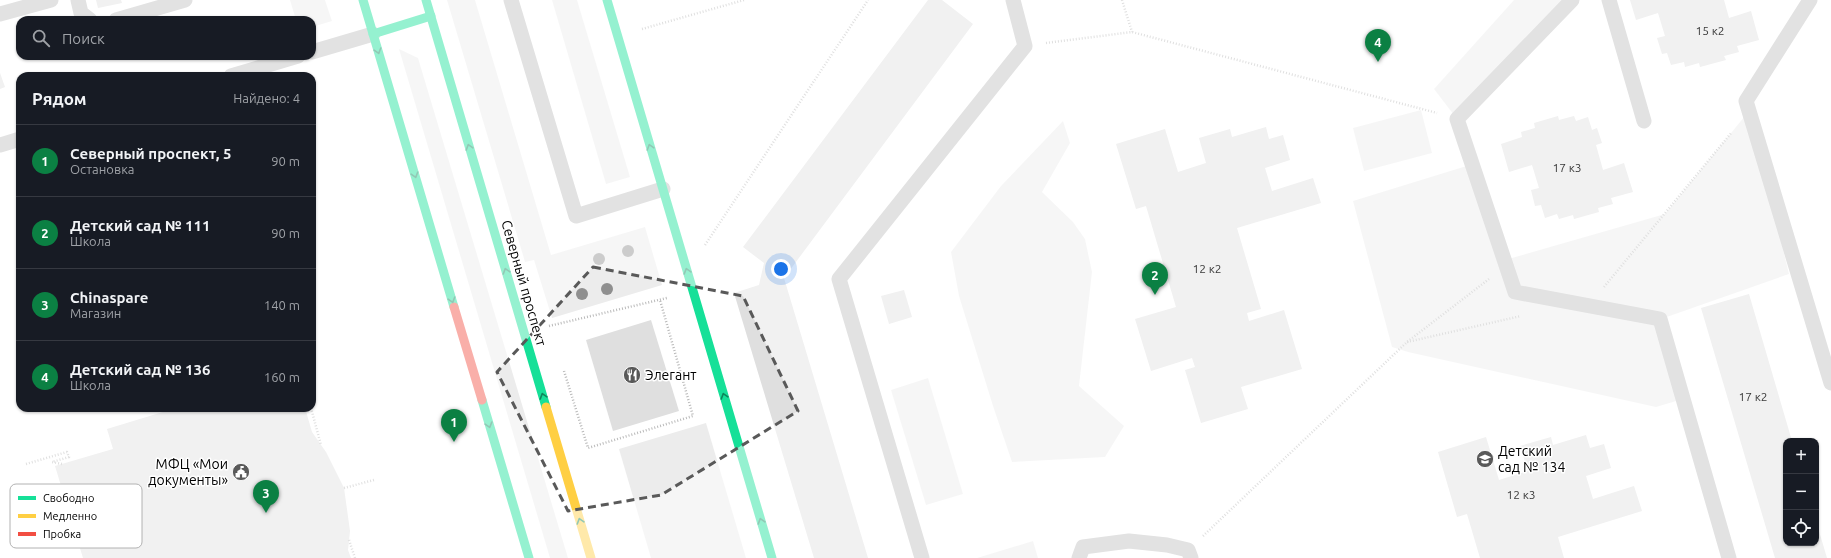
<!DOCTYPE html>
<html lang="ru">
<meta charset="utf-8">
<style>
:root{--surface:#171b24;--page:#20242c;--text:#f1f3f6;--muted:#9ea1a6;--line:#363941;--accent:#0b8043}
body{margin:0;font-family:Ubuntu,sans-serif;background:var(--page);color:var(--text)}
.controls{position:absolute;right:12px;bottom:12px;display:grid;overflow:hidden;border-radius:8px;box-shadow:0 1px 3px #0004}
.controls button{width:36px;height:36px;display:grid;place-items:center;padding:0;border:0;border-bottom:1px solid var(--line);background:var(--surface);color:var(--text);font:20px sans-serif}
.you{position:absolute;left:781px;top:269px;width:14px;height:14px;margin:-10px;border:3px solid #fff;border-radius:50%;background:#1a73e8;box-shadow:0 0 0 6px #1a73e833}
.badge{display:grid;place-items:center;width:26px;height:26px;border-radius:50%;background:var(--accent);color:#fff;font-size:13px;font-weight:700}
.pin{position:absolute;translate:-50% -33px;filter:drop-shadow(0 1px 2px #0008)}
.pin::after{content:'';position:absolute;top:21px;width:14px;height:12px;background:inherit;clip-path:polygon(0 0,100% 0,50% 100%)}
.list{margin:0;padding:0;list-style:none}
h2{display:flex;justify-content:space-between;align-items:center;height:52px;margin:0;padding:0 16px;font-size:17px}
h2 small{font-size:13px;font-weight:400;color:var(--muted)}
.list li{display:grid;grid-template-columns:26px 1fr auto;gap:12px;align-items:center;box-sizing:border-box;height:72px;padding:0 16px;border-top:1px solid var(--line)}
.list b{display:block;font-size:15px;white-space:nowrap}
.list p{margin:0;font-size:13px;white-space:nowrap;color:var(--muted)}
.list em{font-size:13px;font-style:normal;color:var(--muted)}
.icon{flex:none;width:22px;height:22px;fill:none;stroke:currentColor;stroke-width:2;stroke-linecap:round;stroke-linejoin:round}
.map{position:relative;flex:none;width:1831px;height:558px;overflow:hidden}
.search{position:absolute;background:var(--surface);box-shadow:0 1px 3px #0004;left:16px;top:16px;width:300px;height:44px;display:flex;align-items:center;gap:10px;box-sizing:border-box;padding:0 14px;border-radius:12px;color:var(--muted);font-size:15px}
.panel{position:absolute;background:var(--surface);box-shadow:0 1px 3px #0004;left:16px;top:72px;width:300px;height:340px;border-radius:12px}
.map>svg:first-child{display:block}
.green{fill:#ececec}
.building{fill:#dfdfdf}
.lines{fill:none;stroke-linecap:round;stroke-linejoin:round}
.path{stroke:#b9b9b9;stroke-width:2.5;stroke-dasharray:1 2;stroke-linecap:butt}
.lane{stroke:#bebebe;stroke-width:15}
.fast{stroke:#16e098;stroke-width:9}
.slow{stroke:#ffcf43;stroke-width:9}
.jam{stroke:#f24e42;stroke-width:9}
.tree{fill:#8f8f8f}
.oneway{stroke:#0d865b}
.marked{fill:none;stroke:#595959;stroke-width:3;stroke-dasharray:8 5;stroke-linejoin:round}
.labels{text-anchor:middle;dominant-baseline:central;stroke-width:3;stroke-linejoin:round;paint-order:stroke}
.number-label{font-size:12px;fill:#383838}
.street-label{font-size:14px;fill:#000;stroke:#fff}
.poi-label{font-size:14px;fill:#000;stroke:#fff;text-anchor:start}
.key{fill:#fff;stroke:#b2b2b2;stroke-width:1}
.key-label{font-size:11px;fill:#000}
</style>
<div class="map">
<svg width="1831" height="558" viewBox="0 0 1831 558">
<rect width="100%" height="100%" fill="#fff"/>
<g class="green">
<polygon points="290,0 325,0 332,21 312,27 312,20 296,20"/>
<polygon points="447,0 475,0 551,255 645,227 662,285 552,318 534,260 525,262"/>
<polygon points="552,0 577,0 630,177 606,184"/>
<polygon points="1514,0 1572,0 1457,119 1434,89"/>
<polygon points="399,49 418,58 568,558 550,558"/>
<polygon points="1421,110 1432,153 1364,171 1353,128"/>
<polygon points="1749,111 1789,274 1661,319 1683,399 1656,407 1408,352 1392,347 1353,201 1473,164 1505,260 1665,214"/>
<polygon points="1063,121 1070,143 1042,192 1073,222 1085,239 1092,272 1079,386 1124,426 1105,457 1012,462 993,406 959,296 951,252 1001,186"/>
<polygon points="928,378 963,494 926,505 891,390"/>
<polygon points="706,423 746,558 651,558 619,449"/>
<polygon points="1033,541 1038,558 977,558"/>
</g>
<g class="building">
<polygon points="96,0 121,0 122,3 98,8"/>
<polygon points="928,0 942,0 973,24 784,278 868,558 814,558 734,293 759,285 764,263 743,247"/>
<polygon points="1630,0 1724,0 1729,18 1751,11 1759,40 1737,46 1739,52 1724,56 1726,60 1700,67 1699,63 1685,67 1684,62 1671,65 1667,53 1662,54 1657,38 1665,36 1658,13 1636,20"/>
<polygon points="0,73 5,87 0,89"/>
<polygon points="1558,116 1559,120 1574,116 1576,121 1588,117 1592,130 1597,128 1602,143 1596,145 1603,170 1624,163 1633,192 1611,198 1613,204 1598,208 1599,212 1574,219 1573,215 1559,219 1557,214 1545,218 1541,205 1535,206 1531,190 1539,188 1532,165 1509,172 1501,144 1522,137 1521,132 1535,128 1534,123"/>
<polygon points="1266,127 1269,139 1283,135 1290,160 1265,168 1272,191 1313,178 1321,203 1237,228 1261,309 1247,313 1249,321 1284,310 1302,369 1241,387 1248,409 1201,423 1185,370 1195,367 1192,358 1151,371 1135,319 1176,307 1146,206 1136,209 1116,144 1165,129 1178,172 1206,163 1199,138 1230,129 1232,137"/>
<polygon points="904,290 912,317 889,324 881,296"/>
<polygon points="1749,294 1792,441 1786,441 1786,543 1816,543 1816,521 1827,558 1775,558 1701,308"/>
<polygon points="651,320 679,411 613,431 586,340"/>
<polygon points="176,408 305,408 312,432 326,452 344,488 350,531 348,550 351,558 83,558 55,466 113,449 107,429"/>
<polygon points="1586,435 1590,448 1604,444 1611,468 1586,476 1593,499 1634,486 1642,511 1558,537 1564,558 1480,558 1467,514 1457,517 1438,452 1486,437 1499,480 1528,471 1520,446 1551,437 1553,445"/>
</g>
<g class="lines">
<g class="path">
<polyline points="1122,0 1132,32"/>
<polyline points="642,29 744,0"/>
<polyline points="1046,43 1132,32 1437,113"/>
<polyline points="705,245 868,0"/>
<polyline points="1604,287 1732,132"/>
<polyline points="549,326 667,298"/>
<polyline points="1407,342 1521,316"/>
<polyline points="564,371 588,448 693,416 660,300"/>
<polyline points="311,408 321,445"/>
<polyline points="26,464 67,452 69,457 52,462 62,464"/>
<polyline points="344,488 374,480"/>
<polyline points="1203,536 1407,342 1489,279"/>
<polyline points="349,540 355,558"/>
</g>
<g class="lane">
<polyline points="78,0 81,13 90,20"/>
<polyline points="511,0 576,216 663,189"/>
<polyline points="1572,0 1457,119 1515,292 1660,319 1729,558"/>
<polyline points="1609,0 1644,121"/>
<polyline points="1810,0 1746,101 1831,383"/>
<polyline points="0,14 51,0"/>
<polyline points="116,20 185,0"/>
<polyline points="312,52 373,34"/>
<polyline points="231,76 298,56"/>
<polyline points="0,145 20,139"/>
<polyline points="922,558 839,279 1025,46 1013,0"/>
<polyline points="1079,558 1083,547 1129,541 1167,545 1188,550 1191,558"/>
</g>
<g class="fast">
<polyline points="363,0 454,307"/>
<polyline points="426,0 546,407"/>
<polyline points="607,0 772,558"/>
<polyline points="373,34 431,16"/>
<polyline points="482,400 529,558"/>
</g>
<polyline class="slow" points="546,407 591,558"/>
<polyline class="jam" points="454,307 482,400"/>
</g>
<g class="tree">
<circle cx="628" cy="251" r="6"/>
<circle cx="599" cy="259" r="6"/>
<circle cx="607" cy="289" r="6"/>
<circle cx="582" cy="294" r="6"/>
</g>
<defs><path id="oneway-chevron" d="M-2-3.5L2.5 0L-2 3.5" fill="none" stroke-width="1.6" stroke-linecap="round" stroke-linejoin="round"/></defs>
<g class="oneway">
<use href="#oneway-chevron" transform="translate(378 51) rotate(73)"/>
<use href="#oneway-chevron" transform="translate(469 147) rotate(-107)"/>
<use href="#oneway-chevron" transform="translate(650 147) rotate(-107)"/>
<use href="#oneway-chevron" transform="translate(415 175) rotate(73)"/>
<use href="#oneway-chevron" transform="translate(506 271) rotate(-107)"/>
<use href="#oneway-chevron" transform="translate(687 271) rotate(-106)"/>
<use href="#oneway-chevron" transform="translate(452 300) rotate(73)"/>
<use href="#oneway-chevron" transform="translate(543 396) rotate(-107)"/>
<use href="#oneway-chevron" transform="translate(724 396) rotate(-107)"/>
<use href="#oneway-chevron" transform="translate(489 425) rotate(74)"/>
<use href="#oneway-chevron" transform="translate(580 521) rotate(-107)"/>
<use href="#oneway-chevron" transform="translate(761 521) rotate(-107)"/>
</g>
<path d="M0 0H1831V558H0ZM593 267 743 296 798 411 661 495 568 511 497 372Z" fill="#fff" fill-opacity=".55" fill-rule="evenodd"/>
<path class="marked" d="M593 267 743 296 798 411 661 495 568 511 497 372Z"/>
<defs>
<symbol id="restaurant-disc" viewBox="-11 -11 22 22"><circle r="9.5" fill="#595959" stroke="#fff"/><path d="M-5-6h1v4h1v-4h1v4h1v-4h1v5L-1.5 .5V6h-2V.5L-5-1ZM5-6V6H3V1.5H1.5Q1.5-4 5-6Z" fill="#fff"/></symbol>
<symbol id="school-disc" viewBox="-11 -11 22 22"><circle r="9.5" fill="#595959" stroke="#fff"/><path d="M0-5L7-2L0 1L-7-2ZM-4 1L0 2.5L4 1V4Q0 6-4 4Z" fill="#fff"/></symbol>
<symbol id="civic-disc" viewBox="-11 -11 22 22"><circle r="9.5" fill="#595959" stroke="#fff"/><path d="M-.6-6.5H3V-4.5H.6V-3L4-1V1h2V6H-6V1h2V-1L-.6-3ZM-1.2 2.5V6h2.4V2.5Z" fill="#fff"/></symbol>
</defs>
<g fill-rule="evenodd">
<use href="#restaurant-disc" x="622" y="365" width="20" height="20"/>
<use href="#school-disc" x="1475" y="449" width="20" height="20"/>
<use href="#civic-disc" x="231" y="462" width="20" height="20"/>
</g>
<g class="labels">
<g class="number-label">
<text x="1710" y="30">15 к2</text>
<text x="1567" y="167">17 к3</text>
<text x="1207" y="268">12 к2</text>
<text x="1753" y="396">17 к2</text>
<text x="1521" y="494">12 к3</text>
</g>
<g class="street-label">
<text transform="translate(524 283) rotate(74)">Северный проспект</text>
</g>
<g class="poi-label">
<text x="645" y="375">Элегант</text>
<text x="1498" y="451">Детский<tspan x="1498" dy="16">сад № 134</tspan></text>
<text x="228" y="464" text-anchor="end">МФЦ «Мои<tspan x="228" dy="16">документы»</tspan></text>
</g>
</g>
<rect x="10" y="484" width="132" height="64" rx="6" class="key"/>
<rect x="18" y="496" width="18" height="4" fill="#16e098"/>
<rect x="18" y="514" width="18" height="4" fill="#ffcf43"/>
<rect x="18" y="532" width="18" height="4" fill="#f24e42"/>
<g class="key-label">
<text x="43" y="502">Свободно</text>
<text x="43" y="520">Медленно</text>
<text x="43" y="538">Пробка</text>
</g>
</svg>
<div class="controls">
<button>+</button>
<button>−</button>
<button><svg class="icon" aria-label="locate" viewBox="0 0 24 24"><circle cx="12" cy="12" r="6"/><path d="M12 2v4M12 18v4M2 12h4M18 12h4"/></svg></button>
</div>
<div class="you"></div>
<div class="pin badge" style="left:454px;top:442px">1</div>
<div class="pin badge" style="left:1155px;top:295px">2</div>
<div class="pin badge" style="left:266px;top:513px">3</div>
<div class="pin badge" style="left:1378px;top:62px">4</div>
<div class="search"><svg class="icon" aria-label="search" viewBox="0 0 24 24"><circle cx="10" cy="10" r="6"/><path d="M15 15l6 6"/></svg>Поиск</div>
<section class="panel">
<h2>Рядом<small>Найдено: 4</small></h2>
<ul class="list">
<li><span class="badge">1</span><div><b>Северный проспект, 5</b><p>Остановка</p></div><em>90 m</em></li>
<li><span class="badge">2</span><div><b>Детский сад № 111</b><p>Школа</p></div><em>90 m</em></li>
<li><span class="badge">3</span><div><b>Chinaspare</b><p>Магазин</p></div><em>140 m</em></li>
<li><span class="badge">4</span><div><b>Детский сад № 136</b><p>Школа</p></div><em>160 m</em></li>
</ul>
</section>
</div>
